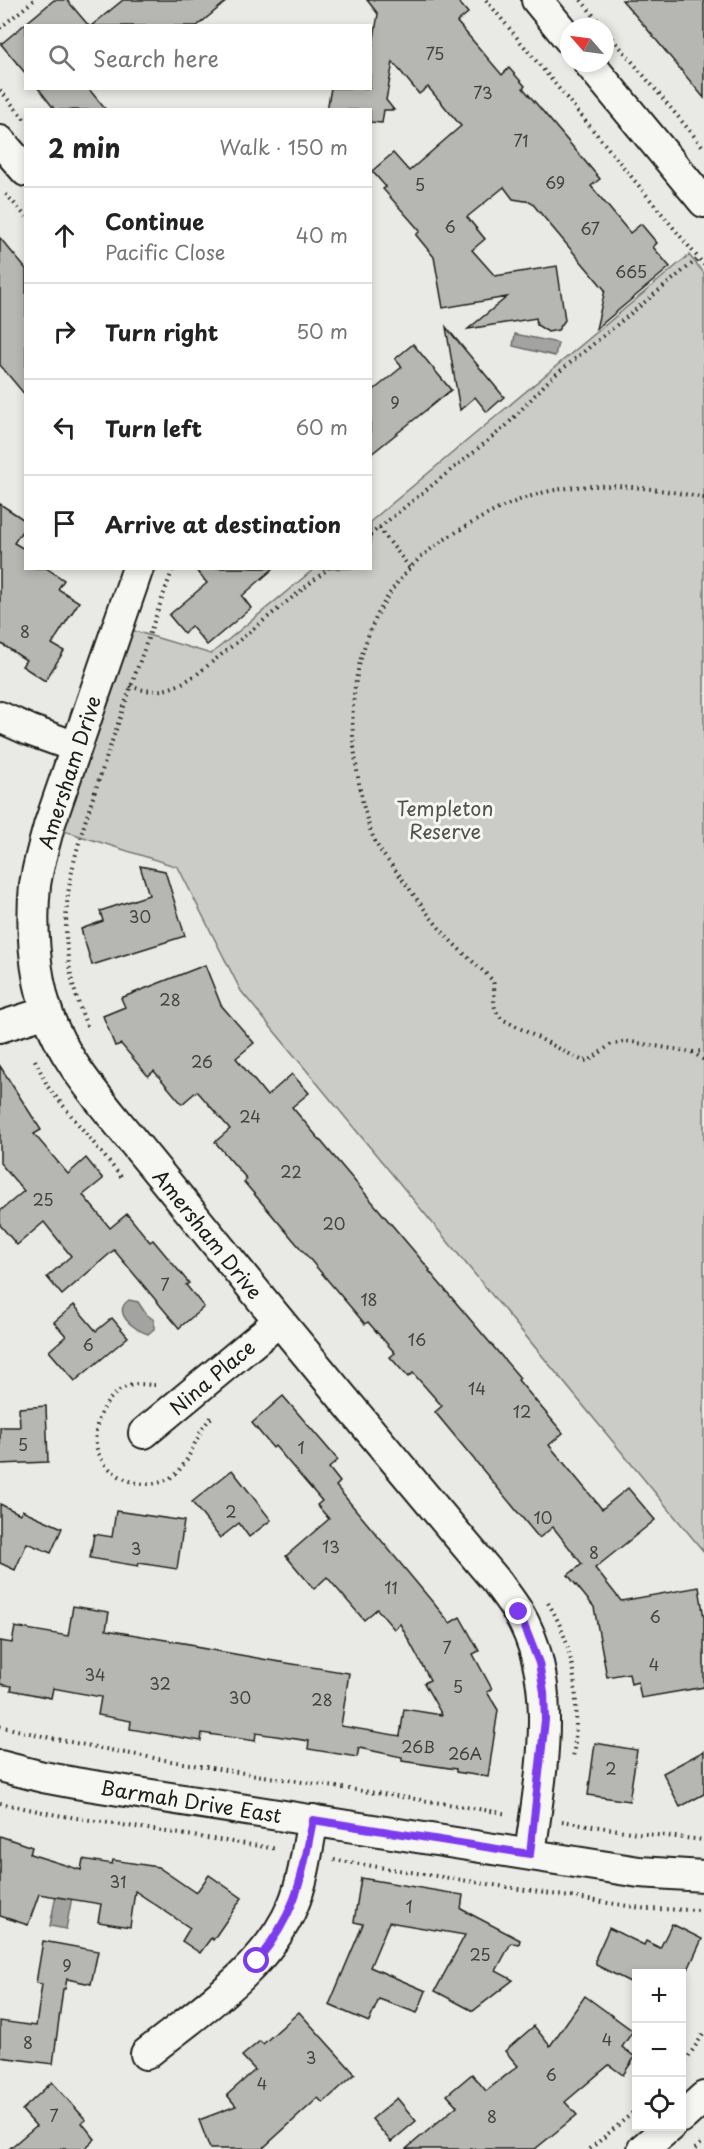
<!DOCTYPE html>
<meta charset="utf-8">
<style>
:root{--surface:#fff;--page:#f6f6f6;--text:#222;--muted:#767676;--line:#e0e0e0}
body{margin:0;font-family:"Playpen Sans",sans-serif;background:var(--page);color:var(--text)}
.controls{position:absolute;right:18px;bottom:18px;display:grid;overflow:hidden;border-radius:0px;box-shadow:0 3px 9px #0003}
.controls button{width:54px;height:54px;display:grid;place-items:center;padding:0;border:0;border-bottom:2px solid var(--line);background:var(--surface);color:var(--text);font:30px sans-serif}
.compass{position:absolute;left:560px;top:18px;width:54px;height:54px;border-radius:50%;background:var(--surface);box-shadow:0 3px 9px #0003;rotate:298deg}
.stop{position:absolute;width:18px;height:18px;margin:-14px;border:4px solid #7c3aed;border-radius:50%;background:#fff}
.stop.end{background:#7c3aed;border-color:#fff;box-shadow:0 2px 6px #0008}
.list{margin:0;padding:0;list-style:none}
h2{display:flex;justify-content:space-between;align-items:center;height:78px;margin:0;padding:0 24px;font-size:26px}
h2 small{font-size:20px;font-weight:400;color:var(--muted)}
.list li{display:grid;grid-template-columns:39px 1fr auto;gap:18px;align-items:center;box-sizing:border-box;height:96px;padding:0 24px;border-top:2px solid var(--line)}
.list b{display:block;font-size:22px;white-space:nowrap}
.list p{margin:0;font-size:20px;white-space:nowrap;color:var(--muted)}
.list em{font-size:20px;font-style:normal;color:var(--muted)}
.icon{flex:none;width:33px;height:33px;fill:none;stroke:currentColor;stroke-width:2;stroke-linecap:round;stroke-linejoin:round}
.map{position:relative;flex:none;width:704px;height:2149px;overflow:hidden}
.search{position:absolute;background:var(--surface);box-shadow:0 3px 9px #0003;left:24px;top:24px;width:348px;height:66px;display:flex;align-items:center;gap:15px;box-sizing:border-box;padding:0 21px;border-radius:0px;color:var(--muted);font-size:22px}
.panel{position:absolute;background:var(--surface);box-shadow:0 3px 9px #0003;left:24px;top:108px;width:348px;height:462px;border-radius:0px}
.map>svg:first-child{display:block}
.green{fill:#cbcbc7;stroke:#747472;stroke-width:1.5}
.water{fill:#a3a3a1;stroke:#6d6d6c;stroke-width:1.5}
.building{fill:#b6b6b3;stroke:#1c1c1c;stroke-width:1.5}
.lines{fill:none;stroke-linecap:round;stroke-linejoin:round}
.minor-casing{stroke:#1c1c1c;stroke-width:34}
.path{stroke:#1c1c1c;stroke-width:4;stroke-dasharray:1.5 4.5;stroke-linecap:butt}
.minor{stroke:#f6f6f2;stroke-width:30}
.route{stroke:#7c3aed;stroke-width:8}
.labels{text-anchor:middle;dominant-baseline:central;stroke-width:6;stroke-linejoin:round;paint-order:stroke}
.number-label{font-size:16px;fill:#424242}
.street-label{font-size:20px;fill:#1c1c1c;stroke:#f6f6f2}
.park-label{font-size:20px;fill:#51514f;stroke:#f6f6f2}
</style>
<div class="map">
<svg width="704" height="2149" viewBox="0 0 704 2149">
<rect width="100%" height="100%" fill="#e9e9e5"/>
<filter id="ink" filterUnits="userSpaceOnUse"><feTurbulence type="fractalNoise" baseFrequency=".0167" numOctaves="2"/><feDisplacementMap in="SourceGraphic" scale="12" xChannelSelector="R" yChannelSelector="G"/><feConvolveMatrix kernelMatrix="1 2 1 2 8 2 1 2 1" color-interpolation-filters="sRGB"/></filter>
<g filter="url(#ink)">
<polygon class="green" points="689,255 704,273 704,1552 241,991 178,867 49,826 118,626 211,654 314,569 370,568 371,521"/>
<g class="water">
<polygon points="515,334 558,343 555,356 513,346"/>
<path d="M129 1300 138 1302 146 1314 154 1320V1329L148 1334C134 1330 111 1312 129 1300Z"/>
<polygon points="58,1884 74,1886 66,1929 50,1926"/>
</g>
<g class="building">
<polygon points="54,0 67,0 89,26 26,26 26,74 1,44"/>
<polygon points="123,0 228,0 197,26 91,26"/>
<polygon points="367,0 457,0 468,13 457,22 502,75 509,68 525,86 523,88 600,179 591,186 630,233 641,224 657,243 653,247 670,267 596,329 605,290 531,202 513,199 504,187 467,217 485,239 472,250 495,276 557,266 565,320 558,330 548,332 537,325 536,318 468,329 507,297 443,308 434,257 416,235 420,231 383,189 386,187 372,171 393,153 409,171 461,126 428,87 419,94 393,62 386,100 394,110 384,110 382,123 370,122 370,110 327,110 331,88 370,88 370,62 378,14"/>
<polygon points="622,0 704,0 704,98 648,30"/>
<polygon points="38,88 88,88 106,110 55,110"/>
<polygon points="0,238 26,269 26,396 0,365"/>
<polygon points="446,327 504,397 487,412 475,397 460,410"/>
<polygon points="413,344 451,390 370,455 370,393 402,367 395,359"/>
<polygon points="0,504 26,521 26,525 14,543 26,550 26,568 46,568 64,580 58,589 79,602 52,644 64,651 45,681 22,666 26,660 0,643"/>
<polygon points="194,568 274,568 242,596 251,608 207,645 191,626 184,633 169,615 207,583"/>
<polygon points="140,866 165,871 185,936 92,965 81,929 103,921 100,911 149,895"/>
<polygon points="205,965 221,1005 254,1043 236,1058 267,1096 292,1074 309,1093 292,1107 430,1270 429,1271 520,1378 518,1380 563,1433 549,1445 602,1509 628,1488 655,1520 595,1568 621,1601 699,1587 704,1618 704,1687 641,1698 638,1682 631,1684 629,1673 607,1677 594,1607 568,1575 582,1564 553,1527 539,1538 435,1412 442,1406 413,1373 408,1377 390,1357 395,1353 368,1322 365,1324 244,1182 247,1179 215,1142 230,1129 197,1091 182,1104 154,1071 148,1076 121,1044 115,1046 103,1016 125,1007 121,998"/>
<polygon points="0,1066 41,1130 34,1134 68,1174 86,1158 103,1179 83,1195 110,1228 127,1214 150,1242 153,1240 189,1283 186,1285 204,1307 179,1328 114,1250 62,1295 47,1277 71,1256 44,1222 17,1245 0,1225 0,1211 24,1191 0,1163"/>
<polygon points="74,1305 96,1331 112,1318 128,1337 75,1381 49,1351 66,1336 54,1322"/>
<polygon points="283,1396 338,1460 329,1468 340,1482 336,1486 450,1623 460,1617 479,1651 473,1654 492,1689 487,1692 498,1710 488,1777 456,1772 456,1769 402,1761 402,1757 359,1748 357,1757 308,1749 309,1741 256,1733 255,1741 202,1733 201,1741 130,1729 131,1721 98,1715 101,1697 53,1688 51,1698 11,1690 12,1686 0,1684 0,1641 12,1643 15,1627 68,1636 73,1606 109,1612 106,1630 195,1645 195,1647 268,1660 349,1673 341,1726 400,1736 404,1709 442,1715 424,1683 430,1680 400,1624 394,1629 377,1609 364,1620 327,1577 314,1589 286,1556 329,1519 317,1505 322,1501 275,1446 273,1448 252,1423"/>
<polygon points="46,1406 48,1462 0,1464 0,1427 20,1427 19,1408"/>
<polygon points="232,1470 271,1520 249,1537 239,1523 220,1538 192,1502"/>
<polygon points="0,1504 20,1514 22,1510 62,1528 51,1553 27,1543 15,1570 0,1563"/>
<polygon points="116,1511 184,1521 177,1569 139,1563 138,1566 90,1558 94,1534 112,1537"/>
<polygon points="595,1743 637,1750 629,1801 588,1795"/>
<polygon points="704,1751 704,1794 680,1807 663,1773"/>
<polygon points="0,1836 32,1847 30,1854 81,1870 83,1859 112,1864 113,1860 158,1867 196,1893 209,1875 242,1898 213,1940 211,1938 200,1953 182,1941 190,1928 135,1891 130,1927 98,1922 101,1904 39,1894 28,1925 0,1916"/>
<polygon points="361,1878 463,1895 461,1909 520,1940 519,1944 511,1943 496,1971 513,1980 473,2011 435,1991 465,1935 389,1922 370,1967 426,1991 417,2013 379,1999 369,2022 329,2005 363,1924 354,1922"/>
<polygon points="672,1924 702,1939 686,1974 636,1974 636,1985 596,1965 596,1957 609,1928 644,1945 646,1941 660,1948"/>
<polygon points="43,1941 98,1951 91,1984 67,1979 65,1989 63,1989 53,2064 0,2057 0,2021 36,2026 42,1984 36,1983"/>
<polygon points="585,1996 633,2031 622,2047 635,2057 623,2075 609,2065 565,2102 577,2115 535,2149 406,2149 457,2106 447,2095 472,2074 486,2091 518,2066 505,2051 534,2026 550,2046"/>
<polygon points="299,2012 355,2074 323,2103 318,2098 262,2149 210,2149 199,2120 236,2106 227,2095 255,2070 242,2056 260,2041 263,2044"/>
<polygon points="52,2082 86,2120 82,2123 95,2139 84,2149 9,2149 36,2126 22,2110"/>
<polygon points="397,2098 416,2121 391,2142 372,2119"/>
</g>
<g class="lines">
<defs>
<g id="minor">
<polyline points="537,0 569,39"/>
<polyline points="589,63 704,202"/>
<polyline points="0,141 26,171"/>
<path d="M138 568 49 826C44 845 38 865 35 885 31 925 34 973 47 1012 62 1056 93 1092 122 1128 144 1155 166 1182 189 1210 290 1335 393 1459 497 1582 504 1592 512 1602 518 1612 561 1683 540 1777 530 1854"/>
<polyline points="0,717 29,730 76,747"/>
<polyline points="0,1027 47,1012"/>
<polyline points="144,1433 279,1321"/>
<polyline points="0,1766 43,1777 75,1783 639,1872 704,1876"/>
<path d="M146 2054C198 2012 267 1968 293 1905 304 1879 307 1849 313 1820"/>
<polyline points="682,2117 704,2097"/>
<polyline points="643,2149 670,2126"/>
</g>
</defs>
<use href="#minor" class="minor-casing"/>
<g class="path">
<polyline points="486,0 704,265"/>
<polyline points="581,0 603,27"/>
<polyline points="0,28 34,0"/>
<polyline points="605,29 704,148"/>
<polyline points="0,90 26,121"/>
<polyline points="6,194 26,217"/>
<path d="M704 498C657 488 603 481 555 490 528 495 503 506 479 519 454 533 428 548 409 569 368 613 349 678 353 737 356 767 362 816 376 843 382 855 392 865 400 876 418 900 435 926 457 947 469 959 482 969 493 981 497 997 489 1006 502 1019L583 1061 590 1060 610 1045 626 1041 691 1052 704 1051"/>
<polyline points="379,528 410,568"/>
<polyline points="370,535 506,426 549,380 699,258"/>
<path d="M130 686C156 696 174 689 196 675L329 568"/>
<path d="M87 1026C44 923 75 852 108 753 129 691 151 630 173 568"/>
<polyline points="692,1052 704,1060"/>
<polyline points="35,1060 48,1087 123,1179"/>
<path d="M155 1385C148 1385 140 1383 132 1385 106 1391 89 1428 98 1452 108 1478 144 1492 168 1479 192 1466 193 1434 213 1416"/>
<path d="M548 1603C577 1648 580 1707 573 1758"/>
<path d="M0 1726C167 1767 339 1785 508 1814"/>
<polyline points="0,1803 57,1815 278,1849"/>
<polyline points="562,1821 637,1833 704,1840"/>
<polyline points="334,1860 647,1909 704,1910"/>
<polyline points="682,2066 704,2033"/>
<polyline points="590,2149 636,2110"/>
<polyline points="695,2149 704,2141"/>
</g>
<use href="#minor" class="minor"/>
</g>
</g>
<g class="lines" filter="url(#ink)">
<path class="route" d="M257 1961C297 1912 301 1881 313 1820L530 1854 545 1720 544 1692 539 1663 519 1612"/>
</g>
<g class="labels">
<g class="number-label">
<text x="435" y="53">75</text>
<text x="483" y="92">73</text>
<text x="521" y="140">71</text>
<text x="555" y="182">69</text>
<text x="420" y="184">5</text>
<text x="450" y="226">6</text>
<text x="590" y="228">67</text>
<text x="631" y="271">665</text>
<text x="395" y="402">9</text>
<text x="25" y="631">8</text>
<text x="140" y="916">30</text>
<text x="170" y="999">28</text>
<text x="202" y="1061">26</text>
<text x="250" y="1116">24</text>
<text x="291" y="1171">22</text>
<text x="43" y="1199">25</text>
<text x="334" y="1223">20</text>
<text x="165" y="1284">7</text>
<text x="369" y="1299">18</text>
<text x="417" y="1339">16</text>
<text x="88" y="1344">6</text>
<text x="477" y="1388">14</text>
<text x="522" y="1411">12</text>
<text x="23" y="1444">5</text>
<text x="301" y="1447">1</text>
<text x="231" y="1511">2</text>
<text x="543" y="1517">10</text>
<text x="331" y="1546">13</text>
<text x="136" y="1548">3</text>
<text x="594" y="1552">8</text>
<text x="391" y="1587">11</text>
<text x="655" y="1616">6</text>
<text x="447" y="1647">7</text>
<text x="654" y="1664">4</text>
<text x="95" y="1674">34</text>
<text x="160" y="1683">32</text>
<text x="458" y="1686">5</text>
<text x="240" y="1697">30</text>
<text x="322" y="1699">28</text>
<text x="418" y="1746">26B</text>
<text x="465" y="1753">26A</text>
<text x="611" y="1768">2</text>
<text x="118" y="1881">31</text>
<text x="409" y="1906">1</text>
<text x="480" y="1954">25</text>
<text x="67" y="1965">9</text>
<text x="607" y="2039">4</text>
<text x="28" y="2042">8</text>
<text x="311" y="2057">3</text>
<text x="551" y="2074">6</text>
<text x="262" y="2083">4</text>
<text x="54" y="2115">7</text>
<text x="492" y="2116">8</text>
</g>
<g class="street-label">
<text transform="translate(69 772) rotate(-72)">Amersham Drive</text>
<text transform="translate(208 1234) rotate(51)">Amersham Drive</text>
<text transform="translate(212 1377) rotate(-40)">Nina Place</text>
<text transform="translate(191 1801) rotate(9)">Barmah Drive East</text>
</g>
<g class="park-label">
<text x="445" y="808">Templeton<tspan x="445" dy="23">Reserve</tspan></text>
</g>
</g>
</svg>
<div class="controls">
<button>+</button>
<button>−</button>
<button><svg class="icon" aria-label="locate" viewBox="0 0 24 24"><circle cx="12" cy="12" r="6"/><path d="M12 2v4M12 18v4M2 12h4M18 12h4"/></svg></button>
</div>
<svg class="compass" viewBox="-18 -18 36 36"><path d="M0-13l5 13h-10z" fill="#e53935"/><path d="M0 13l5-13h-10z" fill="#767676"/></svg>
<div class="stop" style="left:257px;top:1961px"></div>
<div class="stop end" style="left:519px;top:1612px"></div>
<div class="search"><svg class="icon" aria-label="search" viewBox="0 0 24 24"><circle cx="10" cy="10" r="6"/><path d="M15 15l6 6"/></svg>Search here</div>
<section class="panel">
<h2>2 min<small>Walk · 150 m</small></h2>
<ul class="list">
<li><svg class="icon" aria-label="ahead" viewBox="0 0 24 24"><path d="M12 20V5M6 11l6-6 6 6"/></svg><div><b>Continue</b><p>Pacific Close</p></div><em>40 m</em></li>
<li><svg class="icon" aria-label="right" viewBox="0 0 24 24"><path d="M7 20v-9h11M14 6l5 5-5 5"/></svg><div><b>Turn right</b></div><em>50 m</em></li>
<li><svg class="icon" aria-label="left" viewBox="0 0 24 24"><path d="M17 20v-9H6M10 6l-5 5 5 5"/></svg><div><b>Turn left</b></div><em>60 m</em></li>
<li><svg class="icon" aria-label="arrive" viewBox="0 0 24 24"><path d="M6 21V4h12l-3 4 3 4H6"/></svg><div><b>Arrive at destination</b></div></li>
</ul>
</section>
</div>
